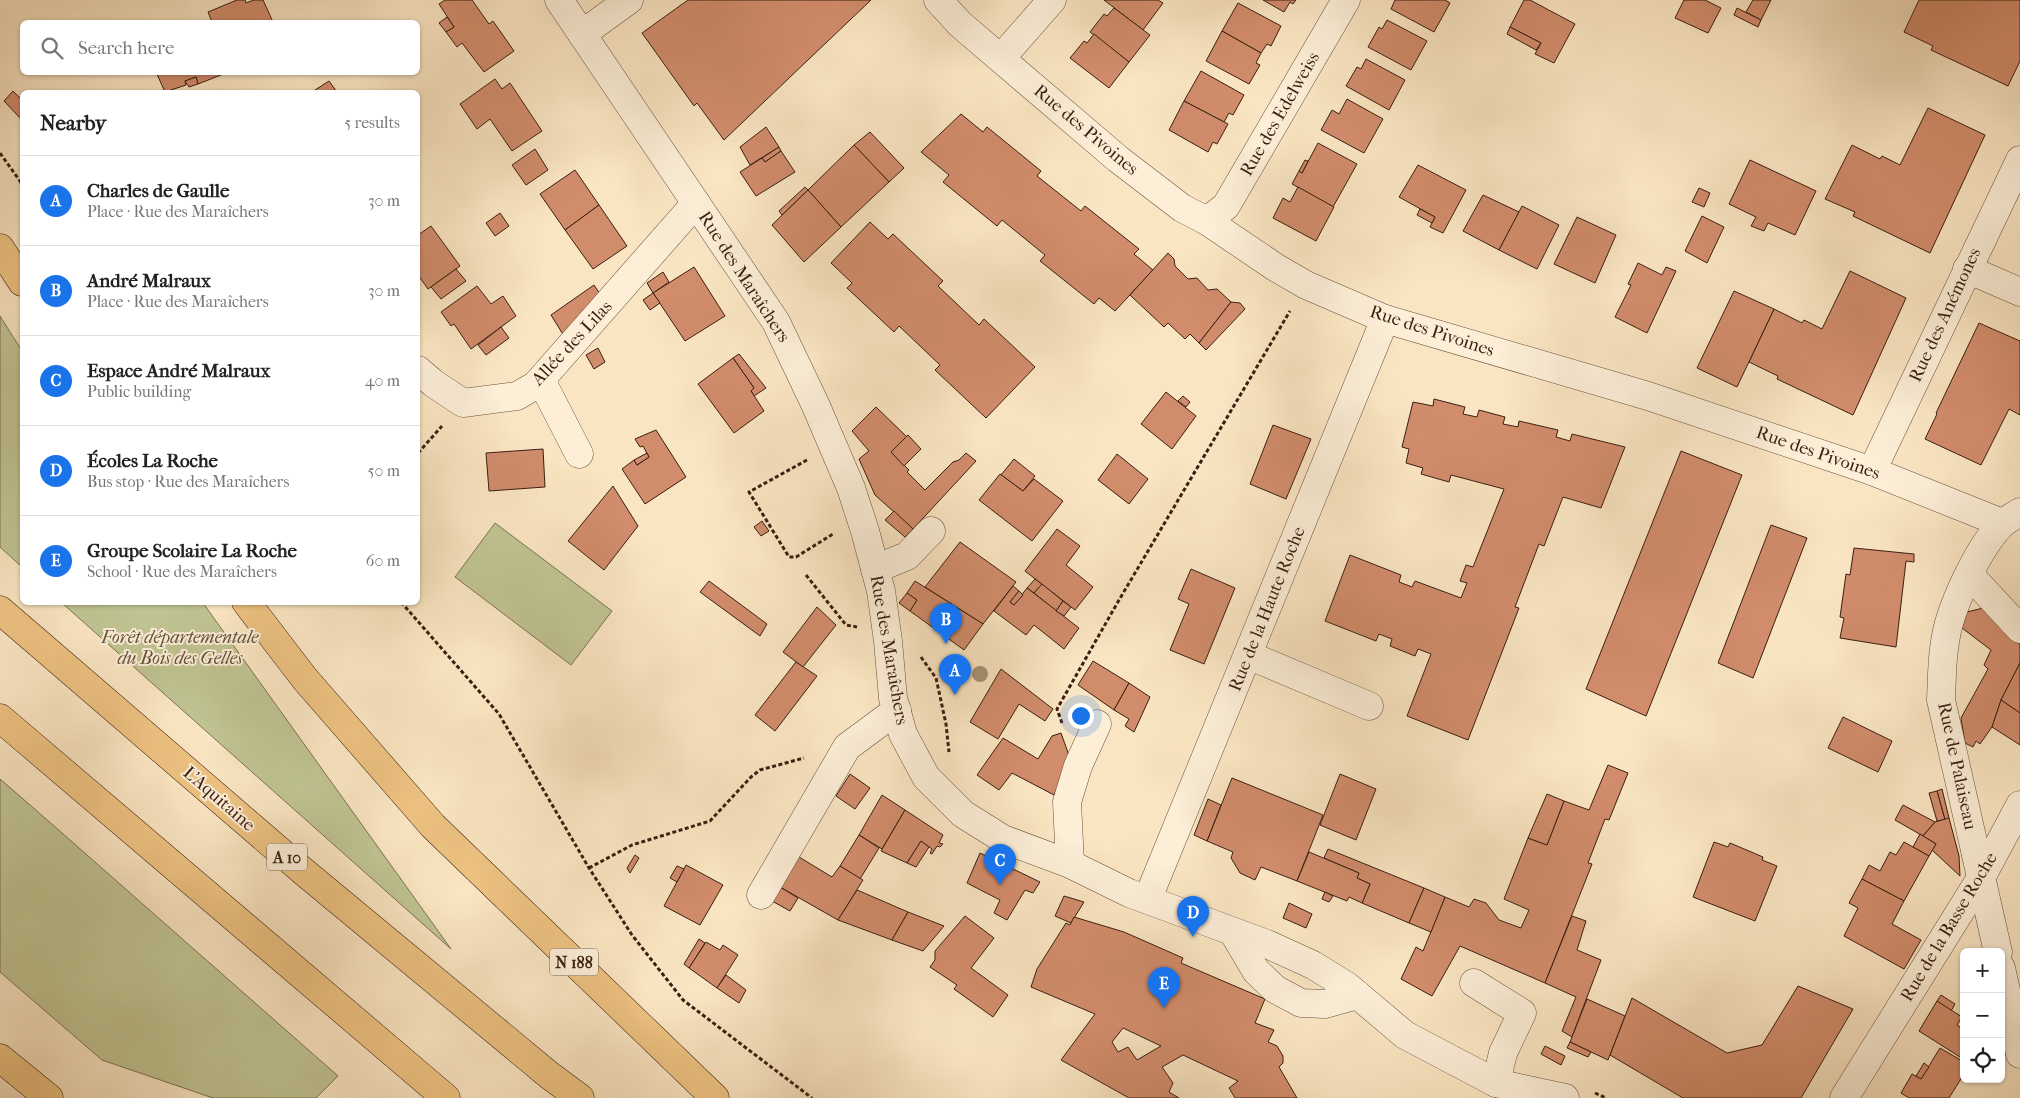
<!DOCTYPE html>
<meta charset="utf-8">
<style>
:root{--surface:#fff;--page:#f2f2f2;--text:#222;--muted:#767676;--line:#e0e0e0;--accent:#1a73e8}
body{margin:0;font-family:"IM FELL French Canon",serif;background:var(--page);color:var(--text)}
.controls{position:absolute;right:15px;bottom:15px;display:grid;overflow:hidden;border-radius:8px;box-shadow:0 1px 4px #0004}
.controls button{width:45px;height:45px;display:grid;place-items:center;padding:0;border:0;border-bottom:1px solid var(--line);background:var(--surface);color:var(--text);font:25px sans-serif}
.you{position:absolute;left:1080px;top:715px;width:18px;height:18px;margin:-12px;border:4px solid #fff;border-radius:50%;background:#1a73e8;box-shadow:0 0 0 8px #1a73e833}
.badge{display:grid;place-items:center;width:32px;height:32px;border-radius:50%;background:var(--accent);color:#fff;font-size:16px;font-weight:700}
.pin{position:absolute;translate:-50% -41px;filter:drop-shadow(0 1px 2px #0008)}
.pin::after{content:'';position:absolute;top:26px;width:18px;height:15px;background:inherit;clip-path:polygon(0 0,100% 0,50% 100%)}
.list{margin:0;padding:0;list-style:none}
h2{display:flex;justify-content:space-between;align-items:center;height:65px;margin:0;padding:0 20px;font-size:21px}
h2 small{font-size:16px;font-weight:400;color:var(--muted)}
.list li{display:grid;grid-template-columns:32px 1fr auto;gap:15px;align-items:center;box-sizing:border-box;height:90px;padding:0 20px;border-top:1px solid var(--line)}
.list b{display:block;font-size:19px;white-space:nowrap}
.list p{margin:0;font-size:16px;white-space:nowrap;color:var(--muted)}
.list em{font-size:16px;font-style:normal;color:var(--muted)}
.icon{flex:none;width:28px;height:28px;fill:none;stroke:currentColor;stroke-width:2;stroke-linecap:round;stroke-linejoin:round}
.map{position:relative;flex:none;width:2020px;height:1098px;overflow:hidden}
.search{position:absolute;background:var(--surface);box-shadow:0 1px 4px #0004;left:20px;top:20px;width:400px;height:55px;display:flex;align-items:center;gap:12px;box-sizing:border-box;padding:0 18px;border-radius:8px;color:var(--muted);font-size:19px}
.panel{position:absolute;background:var(--surface);box-shadow:0 1px 4px #0004;left:20px;top:90px;width:400px;height:515px;border-radius:8px}
.map>svg:first-child{display:block}
.green{fill:#c0c492;stroke:#7d7152}
.building{fill:#d18c6c;stroke:#3a1e11;fill-rule:evenodd}
.lines{fill:none;stroke-linecap:round;stroke-linejoin:round}
.minor-casing{stroke:#6a503d;stroke-width:29}
.highway-casing{stroke:#3a1e11;stroke-width:29}
.path{stroke:#3a1e11;stroke-width:3;stroke-dasharray:4 2.5;stroke-linecap:butt}
.minor{stroke:#fceed7;stroke-width:28}
.highway{stroke:#edc281;stroke-width:28}
.tree{fill:#a69376}
.labels{text-anchor:middle;dominant-baseline:central;stroke-width:4;stroke-linejoin:round;paint-order:stroke}
.shield{fill:#fceed7;stroke:#745c4c;stroke-width:1}
.shield-label{font-size:16px;font-weight:bold;fill:#3a1e11}
.street-label{font-size:18px;fill:#3a1e11;stroke:#fceed7}
.park-label{font-size:18px;font-style:italic;fill:#625038;stroke:#fceed7}
</style>
<div class="map">
<svg width="2020" height="1098" viewBox="0 0 2020 1098">
<rect width="100%" height="100%" fill="#fae5c2"/>
<filter id="stains"><feTurbulence type="fractalNoise" baseFrequency=".004" numOctaves="4"/><feColorMatrix values="0 0 0 0 .2 0 0 0 0 .09 0 0 0 0 .02 0 0 0 .5 -.17"/></filter>
<radialGradient id="worn" r=".72"><stop offset=".6" stop-color="#630" stop-opacity="0"/><stop offset="1" stop-color="#630" stop-opacity=".3"/></radialGradient>
<g class="green">
<polygon points="0,316 22,351 22,567 0,547"/>
<polygon points="495,523 612,611 571,665 455,577"/>
<polygon points="62,603 203,603 451,949"/>
<polygon points="0,779 37,811 338,1076 316,1098 213,1098 102,1060 0,972"/>
</g>
<g class="building">
<polygon points="237,0 245,0 246,3 254,0 263,0 273,22 212,22 208,12"/>
<polygon points="445,0 472,0 489,24 493,21 514,51 484,72 462,43 457,47 446,32 454,27 439,4"/>
<polygon points="688,0 871,0 724,140 697,103 694,106 642,33"/>
<polygon points="1104,0 1158,0 1163,3 1143,30"/>
<polygon points="1263,0 1296,0 1293,4 1290,2 1284,12"/>
<polygon points="1395,0 1445,0 1450,3 1434,32 1391,9"/>
<polygon points="1524,0 1530,0 1575,24 1554,63 1535,54 1541,43 1510,27"/>
<polygon points="1684,0 1705,0 1721,8 1708,33 1675,18"/>
<polygon points="1753,0 1771,0 1761,20 1746,12"/>
<polygon points="1919,0 2020,0 2020,61 2008,86 1931,50 1933,46 1904,32"/>
<polygon points="1238,3 1281,26 1271,46 1267,44 1261,53 1222,31"/>
<polygon points="1114,8 1150,35 1129,62 1090,32 1104,14 1107,16"/>
<polygon points="1737,8 1761,20 1758,27 1734,15"/>
<polygon points="447,17 454,27 446,32 439,23"/>
<polygon points="1387,20 1427,41 1411,70 1368,47 1379,27 1382,29"/>
<polygon points="1510,27 1541,43 1536,50 1507,34"/>
<polygon points="1222,31 1261,53 1256,63 1260,65 1249,84 1206,61"/>
<polygon points="1094,34 1129,62 1109,88 1070,58 1084,41 1087,43"/>
<polygon points="1366,59 1405,80 1389,110 1346,86 1357,67 1361,69"/>
<polygon points="1201,71 1244,95 1233,115 1229,113 1224,122 1184,101"/>
<polygon points="156,72 220,72 221,75 198,84 196,77 185,81 186,85 165,92"/>
<polygon points="196,77 198,84 189,87 185,81"/>
<polygon points="495,79 502,89 510,83 542,131 512,151 490,119 477,129 460,104"/>
<polygon points="329,81 337,92 312,92"/>
<polygon points="13,91 20,98 22,98 22,120 4,101"/>
<polygon points="1347,99 1383,119 1364,153 1321,130 1332,110 1339,114"/>
<polygon points="1184,101 1228,124 1217,144 1213,142 1208,152 1169,130"/>
<polygon points="1928,108 1985,135 1930,253 1853,216 1855,212 1825,199 1852,145 1880,159 1882,156 1900,165"/>
<polygon points="961,114 983,132 987,127 1041,171 1037,176 1081,211 1085,206 1139,249 1134,254 1153,270 1115,311 1099,298 1094,304 1040,261 1045,255 1002,220 997,226 943,182 949,175 921,152"/>
<polygon points="766,127 779,147 750,165 740,147"/>
<polygon points="870,132 904,168 889,182 854,145"/>
<polygon points="1318,143 1357,164 1333,207 1292,184 1299,171 1302,173"/>
<polygon points="854,145 889,182 841,227 808,190"/>
<polygon points="779,147 781,151 765,162 762,158"/>
<polygon points="535,149 548,170 526,185 512,165"/>
<polygon points="781,151 795,172 756,196 740,172 762,158 765,162"/>
<polygon points="1305,160 1308,161 1302,173 1299,171"/>
<polygon points="1750,160 1816,191 1795,235 1768,223 1764,231 1751,226 1756,217 1729,204"/>
<polygon points="1418,165 1466,190 1443,233 1430,227 1435,217 1399,197"/>
<polygon points="575,170 599,205 565,230 540,194"/>
<polygon points="805,187 808,190 782,215 779,211"/>
<polygon points="1298,187 1334,207 1316,241 1273,218 1283,198 1290,202"/>
<polygon points="1699,188 1710,193 1704,207 1692,202"/>
<polygon points="808,190 841,227 804,262 772,225"/>
<polygon points="1483,195 1519,212 1499,250 1463,231"/>
<polygon points="599,205 627,246 593,269 565,230"/>
<polygon points="1522,206 1559,225 1537,269 1499,250"/>
<polygon points="1420,209 1435,217 1432,223 1417,215"/>
<polygon points="500,213 509,226 495,236 486,223"/>
<polygon points="1702,216 1724,227 1707,263 1685,251"/>
<polygon points="1577,217 1616,235 1595,283 1554,264"/>
<polygon points="870,222 888,239 893,234 943,281 938,286 979,325 984,319 1035,367 986,418 935,370 940,365 899,326 894,332 847,288 852,283 831,263"/>
<polygon points="431,226 460,266 428,289 418,275 418,235"/>
<polygon points="1168,253 1174,259 1175,266 1188,279 1197,278 1208,290 1217,289 1231,302 1199,343 1190,334 1185,339 1168,323 1164,327 1130,295"/>
<polygon points="1638,263 1662,275 1666,267 1676,271 1647,333 1615,317 1631,285 1628,284"/>
<polygon points="694,267 725,316 685,341 653,293"/>
<polygon points="456,269 466,281 441,299 431,287"/>
<polygon points="1850,271 1906,298 1853,415 1777,379 1778,376 1749,362 1774,309 1802,323 1804,320 1822,329"/>
<polygon points="663,272 669,282 653,293 647,283"/>
<polygon points="594,285 602,297 564,336 551,315"/>
<polygon points="477,286 491,304 503,296 516,316 471,349 454,324 451,326 441,312"/>
<polygon points="1734,291 1774,309 1737,387 1697,368"/>
<polygon points="653,293 660,303 650,310 643,300"/>
<polygon points="1231,302 1240,303 1245,309 1206,350 1199,343"/>
<polygon points="1979,323 2020,341 2020,415 2009,409 1981,465 1925,439 1937,414 1936,413"/>
<polygon points="501,327 509,338 486,355 478,345"/>
<polygon points="598,348 605,362 594,369 586,355"/>
<polygon points="739,354 766,388 754,396 751,391 754,388 733,358"/>
<polygon points="733,358 754,388 751,391 764,411 734,433 698,384"/>
<polygon points="1166,392 1196,416 1172,449 1141,424"/>
<polygon points="1183,396 1190,402 1186,407 1178,401"/>
<polygon points="1434,399 1465,407 1463,414 1477,417 1479,410 1505,417 1503,424 1518,427 1519,421 1558,430 1556,437 1570,441 1572,434 1625,447 1601,508 1563,497 1544,546 1539,544 1515,607 1519,608 1468,740 1407,716 1431,654 1418,649 1415,656 1390,646 1392,639 1379,634 1376,641 1325,621 1350,555 1401,575 1399,582 1412,587 1415,581 1461,598 1467,583 1460,581 1466,565 1473,567 1504,489 1451,475 1449,482 1421,474 1423,468 1406,463 1409,449 1402,447 1413,402 1433,406"/>
<polygon points="876,407 907,437 891,452 909,470 907,472 925,490 953,462 959,460 966,453 976,461 913,529 875,495 859,459 869,451 852,431"/>
<polygon points="1273,425 1311,439 1286,499 1250,484"/>
<polygon points="656,430 686,477 645,504 622,469 634,460 637,465 649,457 643,446 640,447 635,439"/>
<polygon points="908,435 921,449 904,466 891,452"/>
<polygon points="543,449 545,487 489,491 486,453"/>
<polygon points="1681,451 1742,475 1646,716 1586,689"/>
<polygon points="647,453 649,457 637,465 634,460"/>
<polygon points="1117,454 1148,479 1129,504 1098,480"/>
<polygon points="1014,459 1035,476 1023,491 1001,475"/>
<polygon points="1000,474 1023,491 1034,479 1063,501 1032,541 979,500"/>
<polygon points="613,486 638,526 604,570 568,541"/>
<polygon points="894,511 913,529 905,537 885,520"/>
<polygon points="762,521 769,531 761,536 754,527"/>
<polygon points="1771,525 1807,538 1753,678 1718,663"/>
<polygon points="1057,529 1080,546 1066,565 1093,587 1075,610 1025,571"/>
<polygon points="960,542 1016,582 983,624 925,587"/>
<polygon points="1854,548 1914,554 1914,562 1906,561 1896,647 1840,638 1844,618 1840,617 1846,574 1850,575"/>
<polygon points="1191,569 1235,588 1204,664 1170,650 1189,604 1178,599"/>
<polygon points="1035,579 1042,584 1034,593 1027,588"/>
<polygon points="709,581 767,624 760,636 700,592"/>
<polygon points="915,581 983,624 964,650 910,611 917,600 907,593"/>
<polygon points="1042,584 1063,601 1056,611 1034,593"/>
<polygon points="1013,586 1019,591 1010,602 1014,605 1027,588 1079,628 1064,649 1034,625 1026,635 994,611"/>
<polygon points="1019,591 1023,595 1014,605 1010,602"/>
<polygon points="907,593 917,600 910,611 899,603"/>
<polygon points="1063,601 1071,607 1064,616 1056,611"/>
<polygon points="817,607 836,625 803,667 783,652"/>
<polygon points="1987,607 2020,645 2020,663 2001,700 1992,727 1980,744 1976,741 1973,747 1965,743 1961,718 1988,669 1984,665 1991,650 1962,628 1967,612"/>
<polygon points="1093,661 1129,683 1114,710 1078,685"/>
<polygon points="796,662 817,676 775,731 755,715"/>
<polygon points="2020,663 2020,713 2001,700"/>
<polygon points="1001,669 1053,709 1045,721 1019,704 998,739 970,722"/>
<polygon points="1129,683 1150,697 1134,732 1125,726 1129,719 1114,710"/>
<polygon points="2001,700 2020,713 2020,745 1992,727"/>
<polygon points="1843,717 1892,741 1878,772 1828,748"/>
<polygon points="1061,733 1071,761 1054,795 1012,773 999,790 977,775 1003,738 1038,759 1052,736"/>
<polygon points="1608,765 1628,773 1609,820 1605,819 1588,863 1592,864 1545,983 1460,946 1432,996 1401,979 1416,947 1423,951 1445,897 1469,907 1474,899 1486,903 1499,920 1521,928 1529,910 1504,899 1528,838 1547,845 1564,801 1589,810"/>
<polygon points="850,774 870,788 855,809 836,796"/>
<polygon points="1340,774 1376,789 1356,840 1320,825"/>
<polygon points="1232,778 1323,815 1297,881 1261,867 1255,880 1240,873 1231,858 1233,852 1207,841"/>
<polygon points="1942,789 1949,818 1945,820 1937,791"/>
<polygon points="1937,791 1945,820 1937,821 1929,793"/>
<polygon points="1547,794 1564,801 1547,845 1528,838"/>
<polygon points="882,795 905,810 882,849 859,835"/>
<polygon points="1208,799 1221,805 1207,841 1194,835"/>
<polygon points="1903,805 1935,822 1923,836 1895,820"/>
<polygon points="905,810 943,835 939,843 943,844 940,847 937,846 932,854 930,853 932,849 921,841 907,863 881,851"/>
<polygon points="1949,818 1959,856 1960,876 1932,850 1936,844 1923,836 1935,822"/>
<polygon points="1920,834 1936,844 1929,856 1913,847"/>
<polygon points="859,835 879,848 860,879 840,866"/>
<polygon points="921,841 929,847 916,867 907,863"/>
<polygon points="1714,842 1728,847 1730,843 1763,857 1762,860 1777,866 1755,921 1693,897"/>
<polygon points="1904,842 1929,856 1904,901 1862,879 1869,865 1880,871 1890,852 1896,855"/>
<polygon points="1328,849 1424,888 1409,923 1362,903 1370,884 1357,878 1359,873 1324,858"/>
<polygon points="1309,852 1359,873 1357,878 1370,884 1362,903 1349,897 1347,901 1297,881"/>
<polygon points="980,853 1040,882 1033,893 1025,890 1007,920 994,913 1000,900 967,883"/>
<polygon points="635,855 639,858 630,873 627,868"/>
<polygon points="799,857 832,877 840,866 863,880 838,920 780,887"/>
<polygon points="686,865 723,885 700,925 664,906"/>
<polygon points="677,866 684,869 677,882 670,878"/>
<polygon points="1862,879 1904,901 1892,924 1921,940 1904,969 1844,936 1858,908 1849,903"/>
<polygon points="780,887 798,898 790,911 772,901"/>
<polygon points="1424,888 1445,897 1431,932 1409,923"/>
<polygon points="857,890 908,912 892,940 838,920"/>
<polygon points="1325,892 1333,896 1329,902 1322,899"/>
<polygon points="1064,896 1084,902 1071,923 1055,916"/>
<polygon points="1289,903 1312,914 1306,928 1283,918"/>
<polygon points="908,912 944,926 923,951 892,940"/>
<polygon points="965,916 994,938 971,968 1008,995 993,1017 954,989 957,985 930,967 935,960 935,951"/>
<polygon points="1572,916 1586,921 1577,950 1601,960 1572,1037 1562,1031 1576,997 1545,983"/>
<path d="M1074 917 1124 932 1183 958 1181 963 1265 999 1255 1023 1274 1030 1268 1042 1277 1046 1283 1056V1063L1279 1067 1297 1098H1235L1229 1088 1238 1081 1183 1055 1162 1067 1173 1083 1169 1092 1179 1098H1129L1061 1060 1095 1014 1031 987 1037 969 1066 923 1070 925ZM1123 1028 1161 1046 1137 1060 1128 1047 1118 1052 1112 1042Z"/>
<polygon points="699,939 705,943 689,968 684,964"/>
<polygon points="706,942 720,950 723,945 738,955 717,988 689,968"/>
<polygon points="726,975 746,990 739,1003 717,988"/>
<polygon points="1798,986 1853,1009 1801,1098 1683,1098 1610,1055 1632,998 1727,1053 1762,1045"/>
<polygon points="1941,995 1955,1004 1951,1011 1937,1001"/>
<polygon points="1587,999 1625,1016 1608,1060 1570,1042"/>
<polygon points="1937,1001 1962,1017 1957,1025 1964,1030 1964,1051 1960,1057 1919,1031"/>
<polygon points="1570,1042 1591,1052 1588,1057 1567,1048"/>
<polygon points="1545,1046 1565,1056 1561,1065 1541,1054"/>
<polygon points="1940,1048 1964,1062 1964,1074 1949,1098 1909,1098 1901,1093 1912,1074 1921,1079"/>
<polygon points="1924,1063 1929,1067 1921,1079 1916,1076"/>
</g>
<g class="lines">
<defs>
<g id="minor">
<polyline points="559,0 776,322 816,406 851,488 865,531 881,591 888,641 893,698 903,734 926,777 963,814 1003,839 1070,864 1129,893 1267,944 1313,965 1347,986 1405,1035 1496,1083 1565,1098"/>
<polyline points="938,0 960,24 1118,159 1182,208 1207,221 1275,267 1306,285 1385,319 1648,396 1872,471 2002,523"/>
<polyline points="582,34 629,0"/>
<polyline points="1001,58 1052,0"/>
<polyline points="1207,221 1226,206 1346,0"/>
<polyline points="1967,269 2020,292"/>
<polyline points="418,370 433,383 463,403 517,396 536,385 696,203"/>
<polyline points="541,380 579,454"/>
<polyline points="1872,471 2020,160"/>
<polyline points="875,569 907,556 931,531"/>
<polyline points="1969,574 2020,629"/>
<polyline points="1248,655 1369,706"/>
<polyline points="1070,864 1067,802 1078,766 1097,724"/>
<polyline points="761,895 847,747 897,710"/>
<polyline points="1148,898 1385,319"/>
<polyline points="1233,932 1256,971 1275,989 1301,1003 1325,1004 1357,995"/>
<path d="M1998 952 1941 700C1942 675 1942 648 1949 623 1957 595 1980 546 2001 525 2006 520 2014 516 2020 512"/>
<polyline points="2001,968 2020,1054"/>
<polyline points="1474,983 1522,1013 1503,1053 1496,1083"/>
<polyline points="1844,1098 1981,878 2020,805"/>
</g>
<g id="highway">
<polyline points="0,248 22,282"/>
<polyline points="246,602 305,679 433,826 715,1098"/>
<polyline points="0,610 304,872 549,1075 580,1098"/>
<polyline points="0,718 446,1098"/>
<polyline points="0,1058 49,1098"/>
</g>
</defs>
<use href="#minor" class="minor-casing"/>
<use href="#highway" class="highway-casing"/>
<g class="path">
<polyline points="0,153 22,184"/>
<polyline points="418,453 442,426"/>
<polyline points="807,460 749,492 789,557 796,557 833,534"/>
<polyline points="806,575 846,625 857,627"/>
<polyline points="401,602 499,714 589,868 632,935 683,1000 812,1098"/>
<polyline points="921,657 936,678 946,724 949,752"/>
<polyline points="1062,723 1057,709 1119,600 1290,311"/>
<polyline points="589,868 632,845 710,821 751,777 760,770 804,758"/>
<polyline points="1595,1093 1606,1098"/>
</g>
<use href="#minor" class="minor"/>
<use href="#highway" class="highway"/>
</g>
<circle class="tree" cx="980" cy="674" r="8"/>
<g class="labels">
<g class="shield">
<rect x="267" y="843.5" width="40" height="27" rx="4"/>
<rect x="550" y="948.5" width="48" height="27" rx="4"/>
</g>
<g class="shield-label">
<text x="287" y="857">A 10</text>
<text x="574" y="962">N 188</text>
</g>
<g class="street-label">
<text transform="translate(1280 114) rotate(-60)">Rue des Edelweiss</text>
<text transform="translate(1086 130) rotate(40)">Rue des Pivoines</text>
<text transform="translate(744 277) rotate(57)">Rue des Maraîchers</text>
<text transform="translate(1945 315) rotate(-65)">Rue des Anémones</text>
<text transform="translate(1432 331) rotate(18)">Rue des Pivoines</text>
<text transform="translate(572 343) rotate(-47)">Allée des Lilas</text>
<text transform="translate(1818 453) rotate(19)">Rue des Pivoines</text>
<text transform="translate(1267 609) rotate(-68)">Rue de la Haute Roche</text>
<text transform="translate(889 650) rotate(80)">Rue des Maraîchers</text>
<text transform="translate(1957 766) rotate(78)">Rue de Palaiseau</text>
<text transform="translate(219 799) rotate(41)">L'Aquitaine</text>
<text transform="translate(1949 927) rotate(-59)">Rue de la Basse Roche</text>
</g>
<g class="park-label">
<text x="180" y="637">Forêt départementale<tspan x="180" dy="21">du Bois des Gelles</tspan></text>
</g>
</g>
<rect width="100%" height="100%" filter="url(#stains)"/>
<rect width="100%" height="100%" fill="url(#worn)"/>
</svg>
<div class="controls">
<button>+</button>
<button>−</button>
<button><svg class="icon" aria-label="locate" viewBox="0 0 24 24"><circle cx="12" cy="12" r="6"/><path d="M12 2v4M12 18v4M2 12h4M18 12h4"/></svg></button>
</div>
<div class="you"></div>
<div class="pin badge" style="left:955px;top:695px">A</div>
<div class="pin badge" style="left:946px;top:644px">B</div>
<div class="pin badge" style="left:1000px;top:885px">C</div>
<div class="pin badge" style="left:1193px;top:937px">D</div>
<div class="pin badge" style="left:1164px;top:1008px">E</div>
<div class="search"><svg class="icon" aria-label="search" viewBox="0 0 24 24"><circle cx="10" cy="10" r="6"/><path d="M15 15l6 6"/></svg>Search here</div>
<section class="panel">
<h2>Nearby<small>5 results</small></h2>
<ul class="list">
<li><span class="badge">A</span><div><b>Charles de Gaulle</b><p>Place · Rue des Maraîchers</p></div><em>30 m</em></li>
<li><span class="badge">B</span><div><b>André Malraux</b><p>Place · Rue des Maraîchers</p></div><em>30 m</em></li>
<li><span class="badge">C</span><div><b>Espace André Malraux</b><p>Public building</p></div><em>40 m</em></li>
<li><span class="badge">D</span><div><b>Écoles La Roche</b><p>Bus stop · Rue des Maraîchers</p></div><em>50 m</em></li>
<li><span class="badge">E</span><div><b>Groupe Scolaire La Roche</b><p>School · Rue des Maraîchers</p></div><em>60 m</em></li>
</ul>
</section>
</div>
